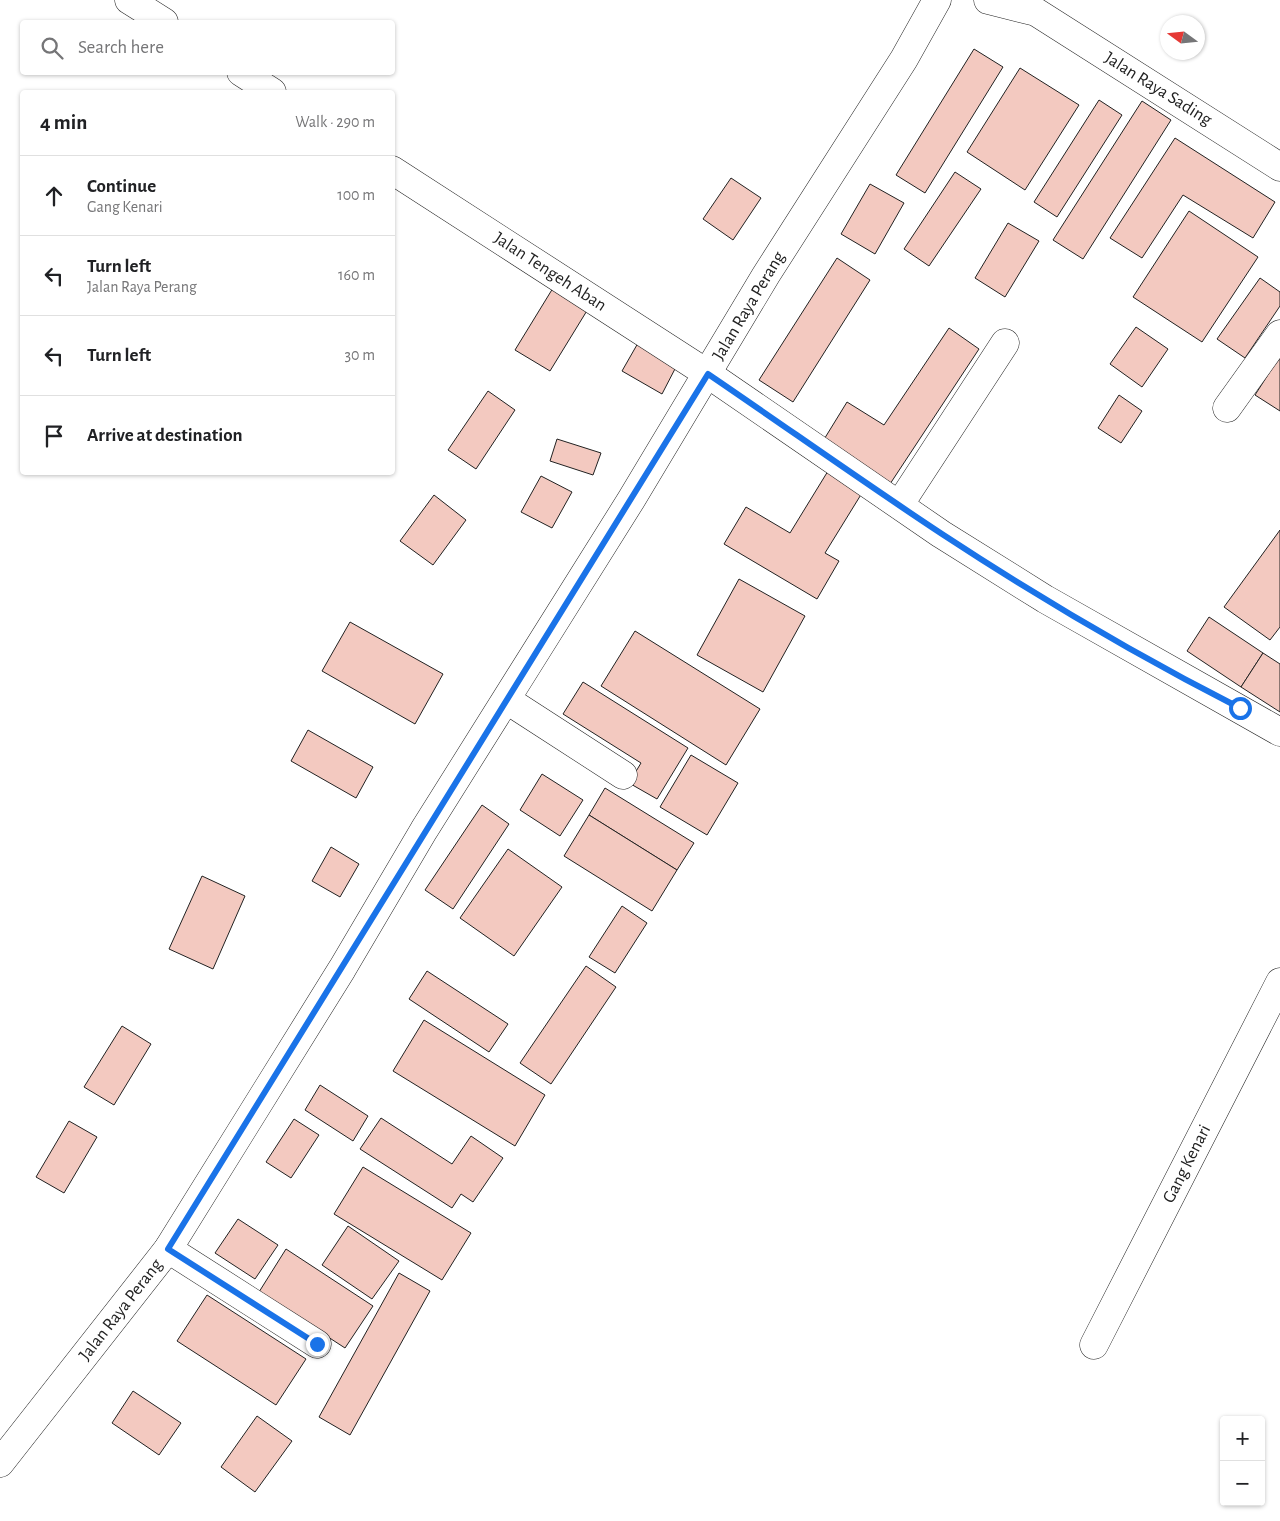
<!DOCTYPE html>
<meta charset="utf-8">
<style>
:root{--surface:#fff;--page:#f2f2f2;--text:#202124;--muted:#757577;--line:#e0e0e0}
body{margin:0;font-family:"Alegreya Sans",sans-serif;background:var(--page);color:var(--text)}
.controls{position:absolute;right:15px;bottom:15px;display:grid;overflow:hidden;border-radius:5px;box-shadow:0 1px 4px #0004}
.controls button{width:45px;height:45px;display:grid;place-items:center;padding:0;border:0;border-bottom:1px solid var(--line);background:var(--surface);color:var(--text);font:25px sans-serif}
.compass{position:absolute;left:1160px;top:15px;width:45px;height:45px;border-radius:50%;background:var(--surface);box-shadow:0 1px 4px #0004;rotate:285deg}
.stop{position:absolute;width:15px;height:15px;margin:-11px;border:4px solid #1a73e8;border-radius:50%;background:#fff}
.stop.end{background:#1a73e8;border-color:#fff;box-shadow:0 1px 5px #0008}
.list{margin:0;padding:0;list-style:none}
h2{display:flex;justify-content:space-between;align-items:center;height:65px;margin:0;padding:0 20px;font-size:21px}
h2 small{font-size:16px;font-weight:400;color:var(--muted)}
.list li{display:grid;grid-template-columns:32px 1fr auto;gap:15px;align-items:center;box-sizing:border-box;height:80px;padding:0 20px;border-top:1px solid var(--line)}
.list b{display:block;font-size:19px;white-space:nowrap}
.list p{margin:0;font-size:16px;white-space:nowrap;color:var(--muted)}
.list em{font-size:16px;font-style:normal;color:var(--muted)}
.icon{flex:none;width:28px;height:28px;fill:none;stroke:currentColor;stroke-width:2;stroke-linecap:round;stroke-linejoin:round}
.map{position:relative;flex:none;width:1280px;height:1521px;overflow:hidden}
.search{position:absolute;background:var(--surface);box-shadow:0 1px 4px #0004;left:20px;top:20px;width:375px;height:55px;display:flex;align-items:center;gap:12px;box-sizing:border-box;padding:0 18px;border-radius:5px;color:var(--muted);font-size:19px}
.panel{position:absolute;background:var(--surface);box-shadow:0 1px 4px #0004;left:20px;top:90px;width:375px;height:385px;border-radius:5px}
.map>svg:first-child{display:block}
.building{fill:#f3c9c0;stroke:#222}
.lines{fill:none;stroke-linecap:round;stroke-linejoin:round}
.minor-casing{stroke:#222;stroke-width:29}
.major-casing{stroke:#222;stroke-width:29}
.minor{stroke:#fff;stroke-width:28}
.major{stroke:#fff;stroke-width:28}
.route{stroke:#1a73e8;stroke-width:6}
.labels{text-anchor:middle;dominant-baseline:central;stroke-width:4;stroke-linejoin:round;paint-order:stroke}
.street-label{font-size:18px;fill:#222;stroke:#fff}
</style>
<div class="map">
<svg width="1280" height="1521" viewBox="0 0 1280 1521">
<rect width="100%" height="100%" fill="#fff"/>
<g class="building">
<polygon points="974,49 1003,67 925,193 896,175"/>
<polygon points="1020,68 1079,105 1025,190 967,152"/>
<polygon points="1099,100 1122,115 1057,217 1034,202"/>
<polygon points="1142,101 1171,120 1083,259 1053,240"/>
<polygon points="1175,138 1275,202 1253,238 1183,195 1142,258 1110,238"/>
<polygon points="955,172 981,189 929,266 904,249"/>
<polygon points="731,178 761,198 733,240 703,219"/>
<polygon points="870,184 904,203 875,254 841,234"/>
<polygon points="1189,211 1258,257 1202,342 1133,297"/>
<polygon points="1008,223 1039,241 1005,297 975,278"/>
<polygon points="837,258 870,280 793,402 759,380"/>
<polygon points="1260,278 1280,292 1280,306 1245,358 1217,339"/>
<polygon points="553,288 588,309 550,371 515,350"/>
<polygon points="1136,327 1168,349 1142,387 1110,364"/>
<polygon points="949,328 979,349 890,484 823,441 847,402 884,425"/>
<polygon points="638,343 677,365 662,394 622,371"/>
<polygon points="1280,356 1280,411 1255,395"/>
<polygon points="488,391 515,410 476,469 448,450"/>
<polygon points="1119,395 1142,411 1121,443 1098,428"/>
<polygon points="557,439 601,453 593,475 550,461"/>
<polygon points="828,471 862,493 825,553 839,561 817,599 724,544 746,507 790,533"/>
<polygon points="541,476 572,492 552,528 521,512"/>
<polygon points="434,495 466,520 433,565 400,541"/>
<polygon points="1280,530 1280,627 1270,640 1224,607"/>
<polygon points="739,579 805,616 763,692 697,655"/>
<polygon points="1209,617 1263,653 1241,687 1187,651"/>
<polygon points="350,622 443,674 415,724 322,671"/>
<polygon points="635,631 760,709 726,765 601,686"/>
<polygon points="1263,653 1280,664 1280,712 1241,687"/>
<polygon points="583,682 688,748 657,799 629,783 641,763 563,714"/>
<polygon points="308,730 373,767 356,798 291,761"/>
<polygon points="691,755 738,783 707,835 660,807"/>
<polygon points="542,774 583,800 560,836 520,810"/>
<polygon points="605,788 694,843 677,870 589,815"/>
<polygon points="482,805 509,824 453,909 425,890"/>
<polygon points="589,815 677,870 652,911 564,856"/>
<polygon points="331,847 359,864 340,897 312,881"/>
<polygon points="508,849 562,887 514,956 460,918"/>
<polygon points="202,876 245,896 213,969 169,949"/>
<polygon points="622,906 647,923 615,973 589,957"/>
<polygon points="586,966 616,987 551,1084 520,1063"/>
<polygon points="427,971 508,1024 489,1052 409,999"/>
<polygon points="424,1020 545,1095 515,1146 393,1071"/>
<polygon points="122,1026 151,1044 114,1105 84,1087"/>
<polygon points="320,1085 368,1116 353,1141 305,1110"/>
<polygon points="381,1118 452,1164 471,1136 503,1158 473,1202 461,1194 452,1208 360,1149"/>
<polygon points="294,1119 319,1135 291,1178 266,1162"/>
<polygon points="69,1121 97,1137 64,1193 36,1177"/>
<polygon points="363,1167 471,1233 442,1280 334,1214"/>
<polygon points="238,1219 278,1245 255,1279 215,1253"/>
<polygon points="348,1226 399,1261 372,1299 322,1265"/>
<polygon points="286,1249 373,1306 345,1348 259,1292"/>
<polygon points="399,1273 430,1291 350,1435 319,1417"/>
<polygon points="207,1295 306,1359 276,1405 177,1341"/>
<polygon points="133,1391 181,1423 159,1455 112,1423"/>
<polygon points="257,1416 292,1441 255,1492 221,1467"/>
</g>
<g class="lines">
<defs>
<g id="minor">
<polyline points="129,0 164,22"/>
<polyline points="988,0 1036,12 1280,167"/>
<polyline points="241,72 272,92"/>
<polyline points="392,170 708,374 941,534 1045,599 1280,732"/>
<polyline points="1227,408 1280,334"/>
<polyline points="900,504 1005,343"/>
<polyline points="507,700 623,775"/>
<polyline points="168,1249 317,1344"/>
<polyline points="1094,1345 1280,982"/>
</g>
<polyline id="major" points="0,1463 168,1249 342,969 424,830 631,500 766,275 904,59 937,0"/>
</defs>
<use href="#minor" class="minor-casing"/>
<use href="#major" class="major-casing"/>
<use href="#minor" class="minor"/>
<use href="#major" class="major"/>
</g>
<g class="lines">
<path class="route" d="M317 1344 168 1249 708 374C786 427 863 482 942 534 1038 597 1138 656 1240 708"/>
</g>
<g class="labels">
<g class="street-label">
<text transform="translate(1158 89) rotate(32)">Jalan Raya Sading</text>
<text transform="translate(550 272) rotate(33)">Jalan Tengeh Aban</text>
<text transform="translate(749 306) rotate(-59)">Jalan Raya Perang</text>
<text transform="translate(1187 1164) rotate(-63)">Gang Kenari</text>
<text transform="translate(121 1310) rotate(-52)">Jalan Raya Perang</text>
</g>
</g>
</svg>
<div class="controls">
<button>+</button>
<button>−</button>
</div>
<svg class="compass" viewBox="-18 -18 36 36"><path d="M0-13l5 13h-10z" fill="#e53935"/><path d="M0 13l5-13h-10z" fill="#757577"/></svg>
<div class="stop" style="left:1240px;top:708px"></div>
<div class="stop end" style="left:317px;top:1344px"></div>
<div class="search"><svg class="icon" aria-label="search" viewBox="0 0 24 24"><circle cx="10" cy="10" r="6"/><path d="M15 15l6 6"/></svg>Search here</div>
<section class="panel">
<h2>4 min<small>Walk · 290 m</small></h2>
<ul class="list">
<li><svg class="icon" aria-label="ahead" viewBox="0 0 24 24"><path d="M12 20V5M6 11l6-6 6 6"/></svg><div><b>Continue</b><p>Gang Kenari</p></div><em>100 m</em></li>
<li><svg class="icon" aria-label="left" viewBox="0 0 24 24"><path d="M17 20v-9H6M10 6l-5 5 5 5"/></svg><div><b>Turn left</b><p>Jalan Raya Perang</p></div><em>160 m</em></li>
<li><svg class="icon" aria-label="left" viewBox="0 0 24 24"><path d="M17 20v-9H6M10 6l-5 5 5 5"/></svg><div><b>Turn left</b></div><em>30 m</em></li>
<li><svg class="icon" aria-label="arrive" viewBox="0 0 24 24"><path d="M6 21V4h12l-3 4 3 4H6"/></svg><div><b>Arrive at destination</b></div></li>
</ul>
</section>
</div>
